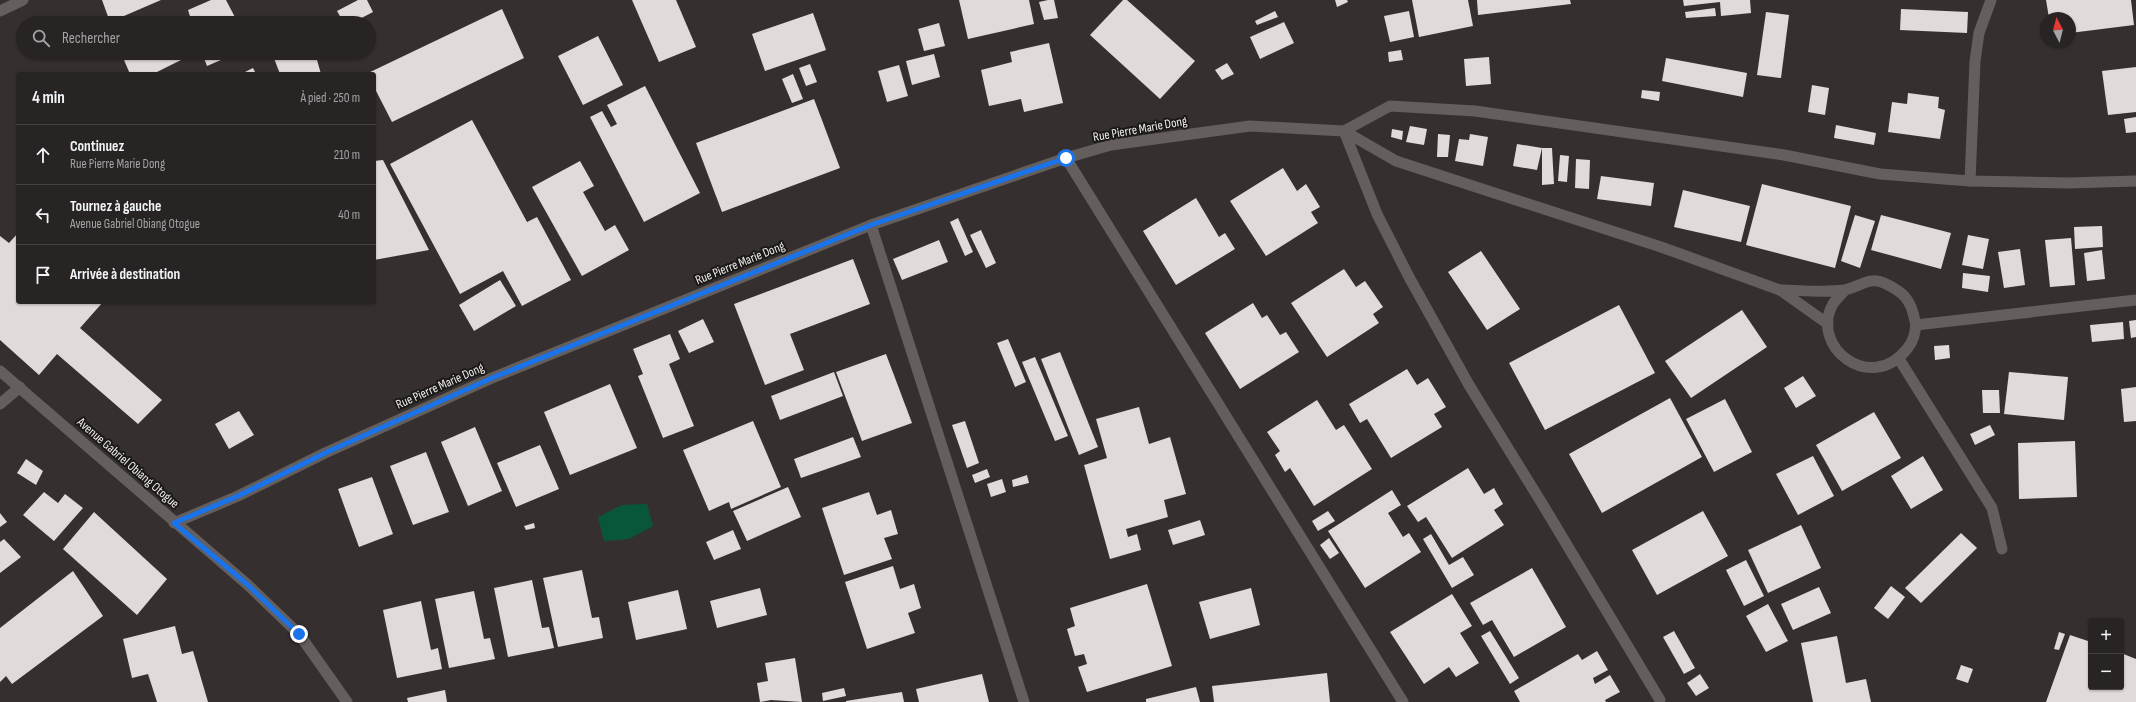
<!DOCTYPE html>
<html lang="fr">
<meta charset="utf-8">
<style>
:root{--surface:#282423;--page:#302c2b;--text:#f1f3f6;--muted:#a5a4a6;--line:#444141}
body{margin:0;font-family:"Sofia Sans Condensed",sans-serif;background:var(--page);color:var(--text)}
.controls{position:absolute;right:12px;bottom:12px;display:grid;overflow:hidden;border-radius:4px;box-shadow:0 1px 3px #0004}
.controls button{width:36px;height:36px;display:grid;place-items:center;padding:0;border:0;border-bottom:1px solid var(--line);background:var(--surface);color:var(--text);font:20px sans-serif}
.compass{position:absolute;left:2040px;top:12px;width:36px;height:36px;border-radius:50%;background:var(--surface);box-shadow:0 1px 3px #0004;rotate:353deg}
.stop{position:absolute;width:12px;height:12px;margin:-9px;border:3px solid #1a73e8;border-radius:50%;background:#fff}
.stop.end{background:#1a73e8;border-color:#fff;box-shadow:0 1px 4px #0008}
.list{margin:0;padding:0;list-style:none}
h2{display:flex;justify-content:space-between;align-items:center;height:52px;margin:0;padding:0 16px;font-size:17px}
h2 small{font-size:13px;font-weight:400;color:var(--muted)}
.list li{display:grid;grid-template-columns:26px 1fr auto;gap:12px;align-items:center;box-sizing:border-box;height:60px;padding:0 16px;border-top:1px solid var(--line)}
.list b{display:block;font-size:15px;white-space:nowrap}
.list p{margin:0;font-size:13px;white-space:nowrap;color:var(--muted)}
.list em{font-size:13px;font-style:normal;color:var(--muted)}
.icon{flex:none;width:22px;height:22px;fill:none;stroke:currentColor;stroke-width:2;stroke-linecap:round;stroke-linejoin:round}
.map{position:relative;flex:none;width:2136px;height:702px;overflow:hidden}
.search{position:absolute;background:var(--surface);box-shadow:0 1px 3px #0004;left:16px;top:16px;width:360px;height:44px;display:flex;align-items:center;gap:10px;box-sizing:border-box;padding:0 14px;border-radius:22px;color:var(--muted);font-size:15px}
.panel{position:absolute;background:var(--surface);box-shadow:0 1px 3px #0004;left:16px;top:72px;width:360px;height:232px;border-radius:4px}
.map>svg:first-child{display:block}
.water{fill:#09573b}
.building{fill:#e0dad8}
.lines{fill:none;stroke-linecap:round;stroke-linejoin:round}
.minor{stroke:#645f5d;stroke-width:11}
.tertiary{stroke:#645f5d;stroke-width:11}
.route{stroke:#1a73e8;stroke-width:5}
.labels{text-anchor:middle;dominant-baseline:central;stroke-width:4;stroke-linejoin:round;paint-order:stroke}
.street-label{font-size:13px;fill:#f0edec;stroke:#1b1918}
</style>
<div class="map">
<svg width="2136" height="702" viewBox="0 0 2136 702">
<rect width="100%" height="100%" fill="#35302f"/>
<polygon class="water" points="647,504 653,526 629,539 604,541 598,517 622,505"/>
<g class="building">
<polygon points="102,0 161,0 110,22"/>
<polygon points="211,0 226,0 238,23 192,23 188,10"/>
<polygon points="358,0 367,0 373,12 352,23 344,23 337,11"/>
<polygon points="632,0 676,0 696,47 659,62"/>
<polygon points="959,0 1029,0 1034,24 968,39"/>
<polygon points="1048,0 1054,0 1058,18 1044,20 1039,2"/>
<polygon points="1123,0 1127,0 1195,61 1160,99 1090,35"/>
<polygon points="1335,0 1347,0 1348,2 1337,7"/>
<polygon points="1412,0 1468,0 1473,26 1419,37"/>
<polygon points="1477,0 1570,0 1571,4 1478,15"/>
<polygon points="1683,0 1750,0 1751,13 1721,16 1720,2 1684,6"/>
<polygon points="2046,0 2131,0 2134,25 2070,33 2070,18 2049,18"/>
<polygon points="1715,8 1716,16 1686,18 1685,12"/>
<polygon points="502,9 524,58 392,122 374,87 374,74 366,74"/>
<polygon points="1901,9 1968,12 1967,33 1900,30"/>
<polygon points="1275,11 1278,17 1257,25 1255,21"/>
<polygon points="1409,11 1414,37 1390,42 1384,16"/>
<polygon points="1766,12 1789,15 1781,78 1757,75"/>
<polygon points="813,13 826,50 765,71 752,34"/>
<polygon points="168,16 171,23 154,23"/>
<polygon points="1284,22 1294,43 1260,59 1250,37"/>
<polygon points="939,23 945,46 924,51 918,29"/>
<polygon points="598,36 623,85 583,105 558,56"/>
<polygon points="1049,43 1063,103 1024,112 1021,99 989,106 981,70 1012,62 1010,52"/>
<polygon points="1401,50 1403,60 1389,62 1388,52"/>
<polygon points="121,53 183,53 185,58 153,74 130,74"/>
<polygon points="202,53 237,53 207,66"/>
<polygon points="272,53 315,53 321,74 280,74"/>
<polygon points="934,54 940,77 912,85 906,61"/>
<polygon points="1489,57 1491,84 1466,86 1464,59"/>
<polygon points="1666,58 1747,73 1743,97 1662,81"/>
<polygon points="1227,63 1234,74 1222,80 1215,70"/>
<polygon points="810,64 817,82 806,86 799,68"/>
<polygon points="899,65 908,96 887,102 878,71"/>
<polygon points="2136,67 2136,112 2108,115 2102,71"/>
<polygon points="253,68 256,74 241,74"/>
<polygon points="793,74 803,99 792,103 782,79"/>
<polygon points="1812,85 1829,88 1825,115 1808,112"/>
<polygon points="645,86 700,193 644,222 590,117 602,111 611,127 617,124 607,105"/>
<polygon points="1642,90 1660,92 1659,101 1641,98"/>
<polygon points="1908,93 1939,97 1938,108 1945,110 1940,139 1888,132 1892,102 1907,104"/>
<polygon points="814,99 840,168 722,212 696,143"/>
<polygon points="2136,117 2136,132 2126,133 2124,119"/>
<polygon points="472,120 527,222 537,217 571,280 522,306 503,271 460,294 390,164"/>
<polygon points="1836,125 1876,133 1874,145 1834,138"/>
<polygon points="1410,126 1427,129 1424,145 1406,142"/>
<polygon points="1392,129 1403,131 1402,140 1391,137"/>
<polygon points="1438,134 1450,135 1448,157 1437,157"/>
<polygon points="1470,134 1488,137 1483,166 1455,161 1459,139 1469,140"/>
<polygon points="1517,144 1542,148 1537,170 1513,166"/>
<polygon points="1542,148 1552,148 1554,184 1542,185"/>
<polygon points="1560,155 1569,156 1567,182 1558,181"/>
<polygon points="1576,159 1590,160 1589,189 1575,188"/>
<polygon points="383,160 429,250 374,260 374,161"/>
<polygon points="580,161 594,186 583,192 605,231 615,225 629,250 582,276 532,187"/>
<polygon points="1283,168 1297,191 1306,184 1320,207 1311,212 1318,223 1266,256 1230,201"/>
<polygon points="1601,176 1654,183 1651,206 1597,199"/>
<polygon points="1762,184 1851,206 1835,268 1746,245"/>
<polygon points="1683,190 1750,206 1741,242 1674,227"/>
<polygon points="1196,198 1219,237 1225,233 1235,249 1176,285 1143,231"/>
<polygon points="1855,215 1875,221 1860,268 1841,261"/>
<polygon points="1881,215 1951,233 1941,269 1871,250"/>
<polygon points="958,218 973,252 965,256 950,222"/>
<polygon points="2102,226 2103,247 2075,249 2074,227"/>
<polygon points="981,230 996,263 986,268 970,235"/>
<polygon points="18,233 18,302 103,302 80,328 162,400 138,424 57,354 39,375 0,340 0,236 9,243"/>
<polygon points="1968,235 1989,239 1983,269 1962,265"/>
<polygon points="2071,238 2075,285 2050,287 2045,240"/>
<polygon points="939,240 948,262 902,280 893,259"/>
<polygon points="2020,249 2025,285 2004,288 1998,252"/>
<polygon points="2102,250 2105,279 2087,281 2084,253"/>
<polygon points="1481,251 1520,309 1487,330 1448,272"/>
<polygon points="853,259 870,304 790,334 804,370 765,385 734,304"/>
<polygon points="1344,269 1356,287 1365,281 1383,307 1373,314 1379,323 1327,357 1291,303"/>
<polygon points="1963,273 1990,276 1988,292 1962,288"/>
<polygon points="500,280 516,306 474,331 459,305"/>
<polygon points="1253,303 1262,318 1267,315 1280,335 1286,332 1299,352 1240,389 1205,333"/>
<polygon points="1619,305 1655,373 1545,430 1509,363"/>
<polygon points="1742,310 1767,347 1691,398 1665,361"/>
<polygon points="703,319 714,342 689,353 678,331"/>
<polygon points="2136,320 2136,337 2131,338 2129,321"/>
<polygon points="2123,322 2124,339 2092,342 2090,325"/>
<polygon points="670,334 680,359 669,364 694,426 663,438 638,376 643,374 633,349"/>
<polygon points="1008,339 1026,382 1015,387 997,343"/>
<polygon points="1949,345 1950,358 1935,360 1934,346"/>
<polygon points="1060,352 1098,447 1079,455 1041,359"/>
<polygon points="886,354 912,423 862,441 836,372"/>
<polygon points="1035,357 1068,436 1055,441 1022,362"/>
<polygon points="1407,369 1417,385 1428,378 1446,407 1434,414 1442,427 1391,458 1367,419 1360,423 1349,404"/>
<polygon points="834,372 843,396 780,420 771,396"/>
<polygon points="2009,372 2068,377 2064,420 2004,414"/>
<polygon points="1803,376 1816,396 1796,408 1784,388"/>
<polygon points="610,384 637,448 570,475 544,412"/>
<polygon points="2136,387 2136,421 2124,422 2121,389"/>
<polygon points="1982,390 1999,390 2000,413 1983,413"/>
<polygon points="1670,398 1702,457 1602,513 1569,454"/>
<polygon points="1725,399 1752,452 1714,472 1686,419"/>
<polygon points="1317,400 1336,430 1344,425 1372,469 1314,506 1290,468 1285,472 1275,455 1280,451 1267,432"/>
<polygon points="1139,407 1149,444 1170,437 1186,494 1164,500 1168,517 1126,529 1128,537 1137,534 1141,550 1110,559 1084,465 1107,458 1096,419"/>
<polygon points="239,411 254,435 229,449 215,424"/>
<polygon points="1874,412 1901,458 1842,491 1816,445"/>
<polygon points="753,421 781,487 731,509 729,502 709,511 683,450"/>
<polygon points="965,421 979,463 967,468 952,425"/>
<polygon points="1990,425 1995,435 1975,445 1970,434"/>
<polygon points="475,427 502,491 468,506 441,442"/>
<polygon points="853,437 861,457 801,478 794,459"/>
<polygon points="2075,441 2077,497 2019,499 2018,443"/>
<polygon points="540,445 559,489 516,507 497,463"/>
<polygon points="426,452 449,512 413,525 390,466"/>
<polygon points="1813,456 1834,496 1798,515 1776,474"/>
<polygon points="1923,456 1943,490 1911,509 1891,476"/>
<polygon points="26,459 43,471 36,485 17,473"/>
<polygon points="1468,468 1484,494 1494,488 1503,504 1494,510 1504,525 1452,558 1426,517 1418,522 1407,506"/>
<polygon points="987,469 990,477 975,483 972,475"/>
<polygon points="1027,475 1029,483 1013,487 1012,480"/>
<polygon points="372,477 393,534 359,547 338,489"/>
<polygon points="1002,479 1006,492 991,497 987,484"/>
<polygon points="788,487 801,517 747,541 733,511"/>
<polygon points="1392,490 1401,505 1388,513 1403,537 1409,533 1421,552 1365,588 1328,531"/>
<polygon points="44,492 58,503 65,494 83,508 54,541 23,515"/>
<polygon points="869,492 877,515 891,510 898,534 884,538 892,559 844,575 822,508"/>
<polygon points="1328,511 1335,521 1318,531 1312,521"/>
<polygon points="1703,511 1728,556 1657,595 1632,550"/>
<polygon points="94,512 167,579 137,615 63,549"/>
<polygon points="0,513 7,522 0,527"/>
<polygon points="1200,520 1205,535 1173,545 1168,530"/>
<polygon points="534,523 535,528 526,530 524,526"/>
<polygon points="1801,525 1821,568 1768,593 1748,550"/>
<polygon points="733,530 741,549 714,560 706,542"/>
<polygon points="1961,533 1977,548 1921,603 1905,588"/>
<polygon points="1431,534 1449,565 1463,557 1474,575 1452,588 1423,539"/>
<polygon points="1329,538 1339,553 1330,559 1320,545"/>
<polygon points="4,539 21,557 0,573 0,542"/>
<polygon points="1746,560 1764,596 1744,606 1726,570"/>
<polygon points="893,566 900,589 914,584 921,608 908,613 915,633 867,649 845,582"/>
<polygon points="1532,568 1566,627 1514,657 1492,620 1483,625 1470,603"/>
<polygon points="582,570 592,618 599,617 603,638 558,647 543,578"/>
<polygon points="73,571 103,616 12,684 6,676 0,682 0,628"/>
<polygon points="532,580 542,628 549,627 554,648 508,657 494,588"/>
<polygon points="1147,584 1172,666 1087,692 1078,667 1087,664 1084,654 1075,656 1067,629 1075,626 1070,608"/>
<polygon points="1891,586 1905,597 1888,619 1874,608"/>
<polygon points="1819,587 1831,613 1793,630 1781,604"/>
<polygon points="760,588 767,615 717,628 710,601"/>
<polygon points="1251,588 1260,625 1210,639 1199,602"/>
<polygon points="678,590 687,629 636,640 628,602"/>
<polygon points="474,591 484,639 490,638 495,659 449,668 435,599"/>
<polygon points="1452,594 1472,626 1460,633 1479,663 1456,677 1449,667 1424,684 1390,632"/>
<polygon points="421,601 431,650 438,648 442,669 397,678 383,610"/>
<polygon points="1768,604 1788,641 1766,652 1746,616"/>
<polygon points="175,626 182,654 193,651 208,702 157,702 148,674 132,678 123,639"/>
<polygon points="1490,631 1519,678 1510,684 1481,636"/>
<polygon points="1674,631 1695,668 1684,674 1663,637"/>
<polygon points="2059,632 2065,634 2059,650 2054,649"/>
<polygon points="2070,635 2091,642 2091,687 2121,687 2121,653 2136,659 2136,702 2046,702"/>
<polygon points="1837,636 1846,683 1866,679 1871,702 1813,702 1801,643"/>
<polygon points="1597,651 1608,670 1593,678 1595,684 1610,675 1620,692 1605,700 1606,702 1520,702 1514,691 1578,654 1582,660"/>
<polygon points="795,658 802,702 771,700 760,702 757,683 768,681 765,663"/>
<polygon points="1961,665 1973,669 1968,683 1956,679"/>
<polygon points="1327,673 1330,702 1214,702 1212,686"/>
<polygon points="982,674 989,702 919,702 916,689"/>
<polygon points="1700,674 1709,688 1696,696 1687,683"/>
<polygon points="1196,687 1200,702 1146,702 1146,699"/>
<polygon points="844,688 846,696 823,701 822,693"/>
<polygon points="445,690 447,702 408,702 407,698"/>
<polygon points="902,692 904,702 846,702 846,701"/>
</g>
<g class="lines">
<g class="minor">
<polyline points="0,11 23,0"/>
<polyline points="1344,131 1390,106 1475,111 1784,155 1880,174 1970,181 2068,183 2136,181"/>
<polyline points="1344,131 1377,214 1409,277 1469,385 1546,510 1660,700"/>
<polyline points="1344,131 1396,161 1661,247 1780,290 1828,324"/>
<polyline points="1066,158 1403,702"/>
<polyline points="1970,181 1975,61 1979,33 1991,0"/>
<polyline points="871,225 1024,702"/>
<path d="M1780 290C1799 290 1825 293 1844 290 1858 288 1869 276 1884 283 1904 292 1911 300 1915 321 1917 330 1913 342 1907 349 1870 395 1809 346 1833 304 1836 299 1841 295 1845 290"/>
<polyline points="1916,325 2136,300"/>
<polyline points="1899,359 1992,508 2002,549"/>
<polyline points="0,404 20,387"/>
<polyline points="174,523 238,496 325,453 492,378 871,225 1066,158 1111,145 1250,126 1344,131"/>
</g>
<polyline class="tertiary" points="0,371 248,585 299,634 347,702"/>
</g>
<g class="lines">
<polyline class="route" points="299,634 248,585 174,523 238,496 325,453 492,378 871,225 1066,158"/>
</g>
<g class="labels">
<g class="street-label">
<text transform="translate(1140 129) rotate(-10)">Rue Pierre Marie Dong</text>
<text transform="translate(740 263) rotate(-22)">Rue Pierre Marie Dong</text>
<text transform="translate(440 386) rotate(-24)">Rue Pierre Marie Dong</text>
<text transform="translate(128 463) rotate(41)">Avenue Gabriel Obiang Otogue</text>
</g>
</g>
</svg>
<div class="controls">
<button>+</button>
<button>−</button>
</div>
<svg class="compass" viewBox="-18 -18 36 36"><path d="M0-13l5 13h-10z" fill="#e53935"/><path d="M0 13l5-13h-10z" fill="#a5a4a6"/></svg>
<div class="stop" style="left:1066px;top:158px"></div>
<div class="stop end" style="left:299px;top:634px"></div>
<div class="search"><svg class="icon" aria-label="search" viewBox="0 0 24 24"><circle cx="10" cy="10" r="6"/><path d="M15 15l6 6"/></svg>Rechercher</div>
<section class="panel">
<h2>4 min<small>À pied · 250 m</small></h2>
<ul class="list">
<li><svg class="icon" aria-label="ahead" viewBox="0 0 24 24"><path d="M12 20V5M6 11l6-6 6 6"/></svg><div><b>Continuez</b><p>Rue Pierre Marie Dong</p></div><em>210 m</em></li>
<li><svg class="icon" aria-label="left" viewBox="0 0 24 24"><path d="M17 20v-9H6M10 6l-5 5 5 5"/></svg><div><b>Tournez à gauche</b><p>Avenue Gabriel Obiang Otogue</p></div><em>40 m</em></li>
<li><svg class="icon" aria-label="arrive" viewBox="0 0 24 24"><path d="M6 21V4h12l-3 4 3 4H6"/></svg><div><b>Arrivée à destination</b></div></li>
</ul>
</section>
</div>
